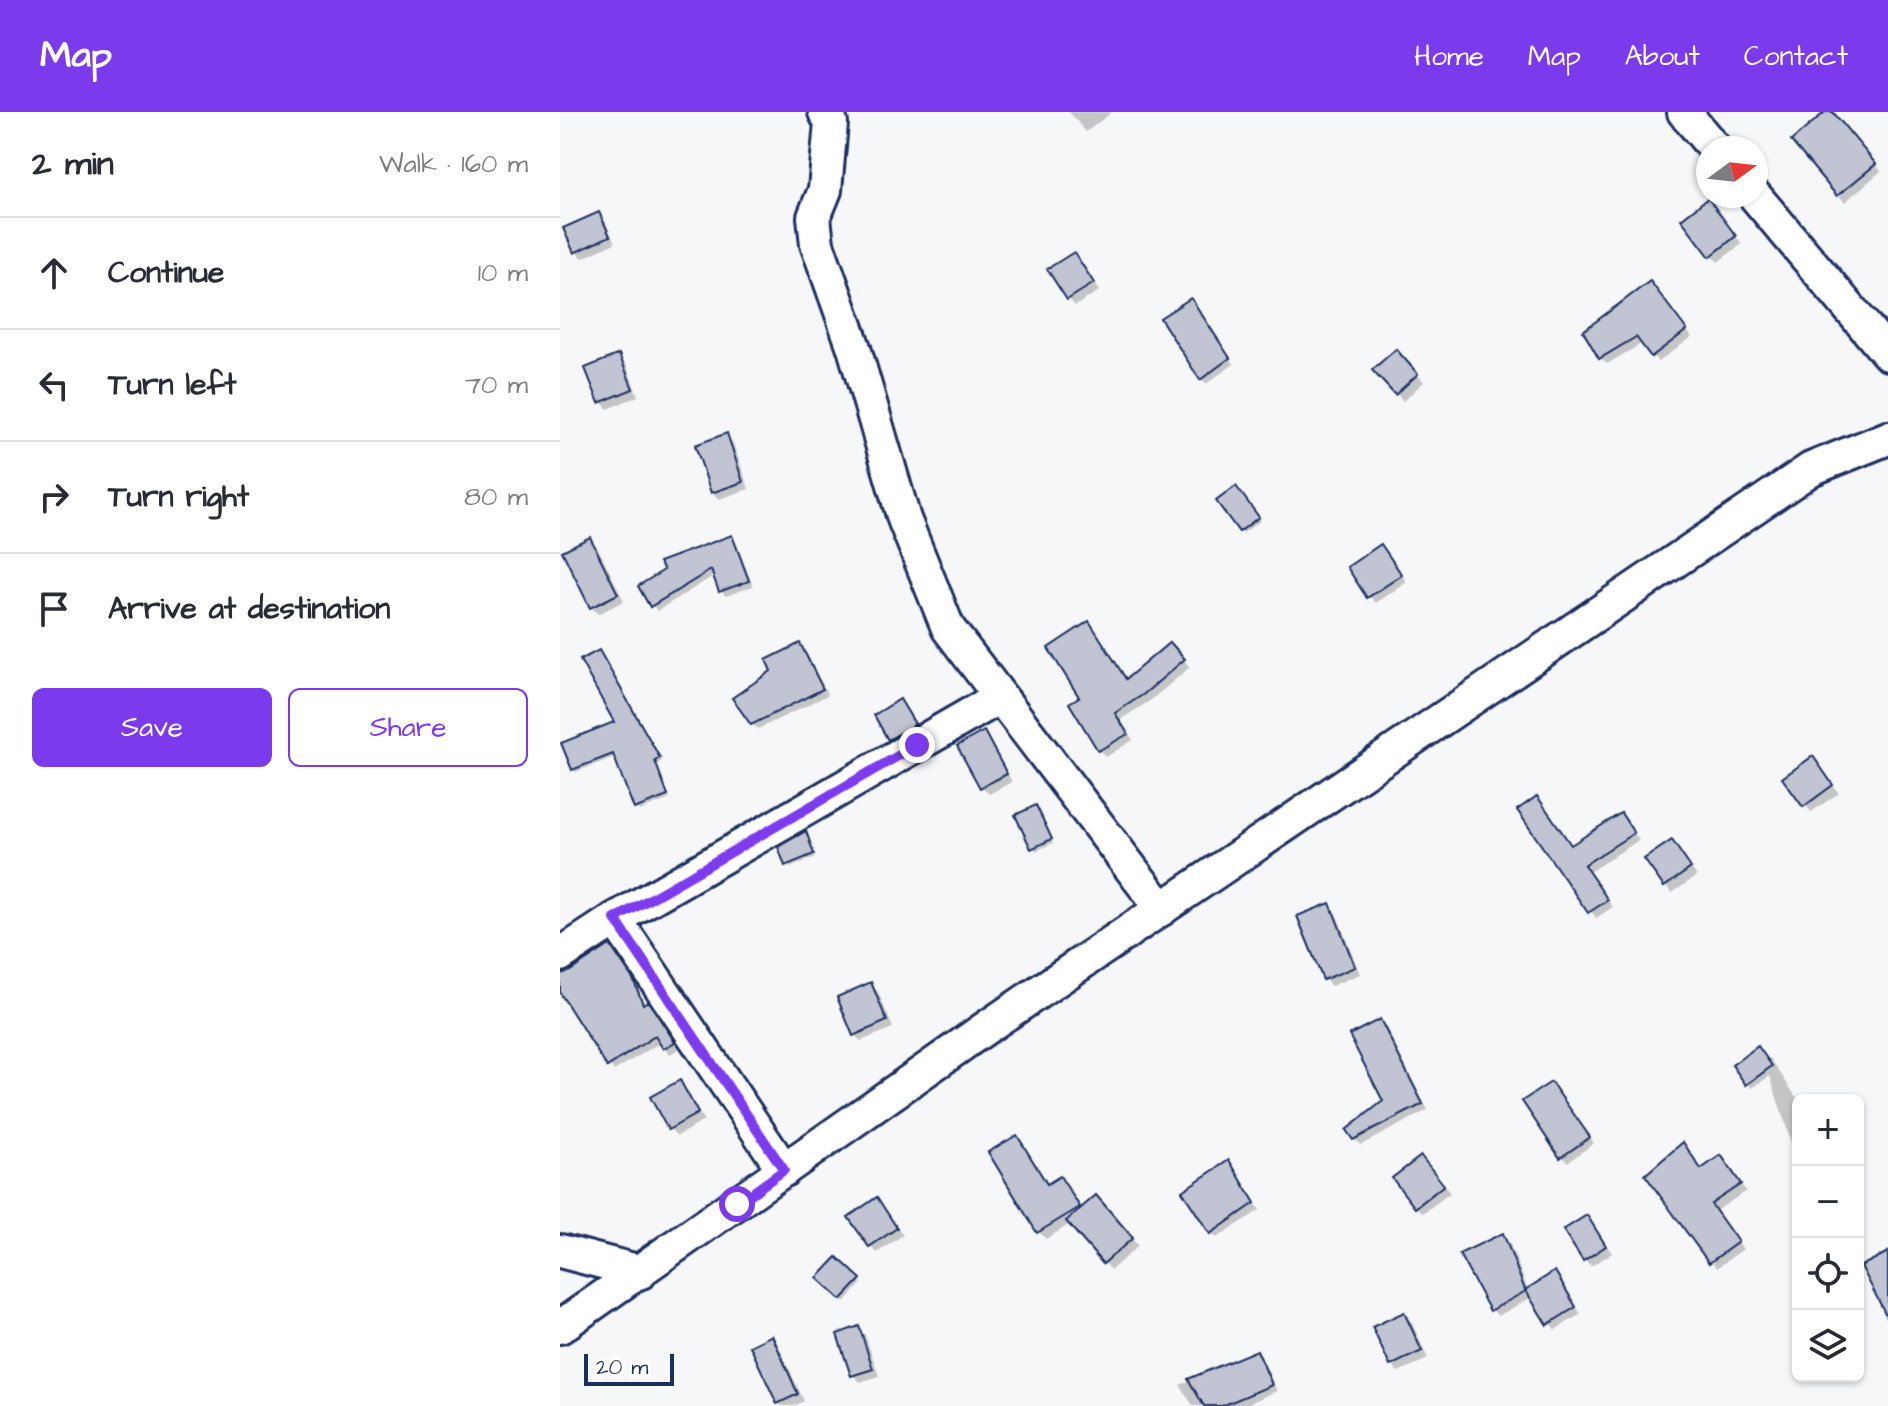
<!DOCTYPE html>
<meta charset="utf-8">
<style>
:root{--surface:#fff;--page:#f7f7f7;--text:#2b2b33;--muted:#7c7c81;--line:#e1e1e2;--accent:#7c3aed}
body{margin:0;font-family:"Architects Daughter",sans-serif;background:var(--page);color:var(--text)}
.controls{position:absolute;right:24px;bottom:24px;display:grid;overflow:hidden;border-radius:12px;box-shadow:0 2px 6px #0004}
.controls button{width:72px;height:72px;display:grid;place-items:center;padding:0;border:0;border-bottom:2px solid var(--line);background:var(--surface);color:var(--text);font:40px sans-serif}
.compass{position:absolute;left:1136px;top:24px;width:72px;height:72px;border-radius:50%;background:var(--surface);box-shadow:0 2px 6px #0004;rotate:75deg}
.scale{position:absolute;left:24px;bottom:20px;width:90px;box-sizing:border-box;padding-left:8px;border:4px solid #1b2f5e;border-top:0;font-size:22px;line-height:28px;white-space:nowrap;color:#1b2f5e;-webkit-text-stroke:6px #fff;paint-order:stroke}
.stop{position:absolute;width:24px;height:24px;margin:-18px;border:6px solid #7c3aed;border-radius:50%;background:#fff}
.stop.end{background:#7c3aed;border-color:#fff;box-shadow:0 2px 8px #0008}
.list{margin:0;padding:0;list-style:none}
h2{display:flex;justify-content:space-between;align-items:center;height:104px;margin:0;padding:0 32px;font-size:34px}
h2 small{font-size:26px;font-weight:400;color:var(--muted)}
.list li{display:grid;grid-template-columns:52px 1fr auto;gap:24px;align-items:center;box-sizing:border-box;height:112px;padding:0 32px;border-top:2px solid var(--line)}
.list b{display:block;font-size:30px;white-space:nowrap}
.list em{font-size:26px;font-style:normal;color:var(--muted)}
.actions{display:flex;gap:16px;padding:24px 32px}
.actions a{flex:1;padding:18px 0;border:2px solid var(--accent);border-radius:12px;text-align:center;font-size:28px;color:var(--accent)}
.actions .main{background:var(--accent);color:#fff}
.icon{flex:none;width:44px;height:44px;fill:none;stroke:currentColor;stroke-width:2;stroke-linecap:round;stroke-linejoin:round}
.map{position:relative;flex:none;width:1328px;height:1294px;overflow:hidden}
header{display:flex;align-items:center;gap:48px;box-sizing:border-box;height:112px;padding:0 40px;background:var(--accent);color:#fff}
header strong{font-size:38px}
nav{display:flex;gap:44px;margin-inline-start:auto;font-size:28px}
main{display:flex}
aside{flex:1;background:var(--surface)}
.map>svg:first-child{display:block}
.shadow{fill:#0003}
.building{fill:#c0c4d3;stroke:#1b2f5e;stroke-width:2}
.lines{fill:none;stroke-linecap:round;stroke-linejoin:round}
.minor-casing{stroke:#1b2f5e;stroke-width:38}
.minor{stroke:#fff;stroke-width:32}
.route{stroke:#7c3aed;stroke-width:10}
</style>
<header>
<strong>Map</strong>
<nav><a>Home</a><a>Map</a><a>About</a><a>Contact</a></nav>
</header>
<main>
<aside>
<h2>2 min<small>Walk · 160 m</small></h2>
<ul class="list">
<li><svg class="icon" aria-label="ahead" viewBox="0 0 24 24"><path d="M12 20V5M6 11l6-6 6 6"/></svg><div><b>Continue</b></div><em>10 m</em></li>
<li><svg class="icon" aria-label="left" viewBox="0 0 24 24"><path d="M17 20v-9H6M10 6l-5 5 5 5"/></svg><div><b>Turn left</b></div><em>70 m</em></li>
<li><svg class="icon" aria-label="right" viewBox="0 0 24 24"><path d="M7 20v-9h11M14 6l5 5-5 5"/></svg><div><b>Turn right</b></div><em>80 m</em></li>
<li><svg class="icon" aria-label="arrive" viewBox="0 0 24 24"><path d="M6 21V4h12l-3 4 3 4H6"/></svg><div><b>Arrive at destination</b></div></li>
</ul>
<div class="actions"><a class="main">Save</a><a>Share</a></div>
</aside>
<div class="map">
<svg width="1328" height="1294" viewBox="0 0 1328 1294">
<rect width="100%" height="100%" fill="#f6f7f9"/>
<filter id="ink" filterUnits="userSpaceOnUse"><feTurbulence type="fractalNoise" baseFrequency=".0125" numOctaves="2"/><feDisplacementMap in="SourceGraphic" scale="16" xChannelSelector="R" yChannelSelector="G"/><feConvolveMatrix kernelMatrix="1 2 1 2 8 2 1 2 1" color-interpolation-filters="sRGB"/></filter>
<g filter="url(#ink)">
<g class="shadow">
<polygon points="509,0 552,0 526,20"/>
<polygon points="1268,0 1277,6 1321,59 1285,90 1278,83"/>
<polygon points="1154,96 1182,132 1158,150 1151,143"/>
<polygon points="38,103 45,109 55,131 23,146 16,140"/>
<polygon points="514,143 539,179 515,194 509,187"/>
<polygon points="1096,177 1132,225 1098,250 1083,231 1047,252 1041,246"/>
<polygon points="636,194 674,252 646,272 641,267"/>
<polygon points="836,239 864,270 843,289 815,258"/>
<polygon points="59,245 66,252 78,284 48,297 41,290"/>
<polygon points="167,324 173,331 189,377 159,387 152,380"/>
<polygon points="679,380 700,409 683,421 680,418"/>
<polygon points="171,425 176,430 193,474 166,484 161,479 155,463 97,499 92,493"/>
<polygon points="30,427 37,434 64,489 38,502 31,495"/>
<polygon points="821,435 847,470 816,491 809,484"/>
<polygon points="529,512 568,568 616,539 630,555 591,588 560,608 573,628 546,645 539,638 521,586"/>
<polygon points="240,533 245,539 268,583 198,617 192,612 214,560"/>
<polygon points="41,543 102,649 97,652 110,687 79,699 57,644 16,660 13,657 57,611"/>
<polygon points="343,593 357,615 332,629 329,627"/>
<polygon points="424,622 430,629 452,670 429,682 422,675 400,635"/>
<polygon points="1253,647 1279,681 1251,700 1245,693"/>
<polygon points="977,686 1012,735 1061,704 1079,728 1029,760 1053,795 1036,806 960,698"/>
<polygon points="478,698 493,731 476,739 457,704"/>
<polygon points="245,722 255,745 230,756 227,753"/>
<polygon points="1112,731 1137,764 1112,781 1106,774"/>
<polygon points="769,794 776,801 800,862 771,874 764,867"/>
<polygon points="55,841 78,875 85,893 93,898 119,937 110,942 101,930 54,959 0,876"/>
<polygon points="311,873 318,880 333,916 301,929 294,923"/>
<polygon points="820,909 826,916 868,998 801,1033 794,1027 826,990"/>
<polygon points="1210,946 1238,988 1238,1041 1233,1036 1210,964 1192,976 1187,971"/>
<polygon points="119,971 126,977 144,1009 117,1024 110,1017 93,986"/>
<polygon points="996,978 1034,1031 1008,1050 1002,1044"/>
<polygon points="456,1025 488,1073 500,1066 522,1098 543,1093 578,1134 551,1158 510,1112 486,1127 479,1120"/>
<polygon points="1129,1039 1142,1059 1161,1046 1186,1079 1156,1099 1183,1137 1157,1156 1088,1063"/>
<polygon points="669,1051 700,1098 657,1126 651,1120"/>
<polygon points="868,1053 890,1081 863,1101 856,1095"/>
<polygon points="317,1088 343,1123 317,1141 310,1134"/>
<polygon points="1026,1105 1052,1141 1031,1154 1025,1148"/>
<polygon points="943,1124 949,1130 968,1178 994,1162 1021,1202 995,1218 972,1185 938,1204 932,1198"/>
<polygon points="277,1148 302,1171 285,1190 260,1166"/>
<polygon points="844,1203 851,1209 868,1247 838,1260 831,1253"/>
<polygon points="299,1217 305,1223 319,1264 300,1270 293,1263"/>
<polygon points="211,1226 218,1233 244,1289 234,1294 221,1294 218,1291"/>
<polygon points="696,1240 702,1246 717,1279 682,1294 633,1294 620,1273"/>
</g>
<g class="building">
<polygon points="1265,0 1273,0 1316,52 1277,84 1231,29"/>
<polygon points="1148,86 1176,124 1150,145 1121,107"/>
<polygon points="39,100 50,124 14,141 3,116"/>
<polygon points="514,140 534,171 507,188 487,157"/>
<polygon points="1090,169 1127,218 1091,245 1076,225 1039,247 1023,219"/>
<polygon points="631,186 670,246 640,268 600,206"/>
<polygon points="836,237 858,262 835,283 812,258"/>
<polygon points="59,242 73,277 39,291 25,256"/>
<polygon points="167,321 183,370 151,381 135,333"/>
<polygon points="676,374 699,405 679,420 656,389"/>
<polygon points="172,423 189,469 159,480 151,458 90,495 78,474 104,458 99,450"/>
<polygon points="30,425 58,482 30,496 2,439"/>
<polygon points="821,432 842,463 807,486 787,455"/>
<polygon points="529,509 566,567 610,530 625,547 584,582 555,601 568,622 538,639 509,591 519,585 488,536"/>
<polygon points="240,531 263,577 191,613 172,586 211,559 206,548"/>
<polygon points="39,538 100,646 95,649 108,684 74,697 53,642 12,658 1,631 54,610 20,548"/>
<polygon points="340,587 355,612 328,628 314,603"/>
<polygon points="424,619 447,662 420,676 397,634"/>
<polygon points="1253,644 1273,673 1243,695 1222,666"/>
<polygon points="977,684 1011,733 1061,701 1074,721 1024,753 1048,788 1028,801 957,698"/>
<polygon points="476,693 492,727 471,737 455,703"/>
<polygon points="246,719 254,742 225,754 218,735"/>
<polygon points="1112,728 1131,756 1104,775 1084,747"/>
<polygon points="770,791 795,855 763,868 737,804"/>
<polygon points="50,833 73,867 83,892 88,889 115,930 103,937 95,924 47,955 0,881 0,862 10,859"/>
<polygon points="311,870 327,909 293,924 277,885"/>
<polygon points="820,907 863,992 793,1028 786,1018 823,989 789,923"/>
<polygon points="1198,934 1212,954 1186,973 1172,953"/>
<polygon points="120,968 138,1001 108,1018 90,985"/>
<polygon points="991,970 1030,1025 1000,1046 962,989"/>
<polygon points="457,1023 487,1072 500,1064 520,1095 477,1121 428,1040"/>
<polygon points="1123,1030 1141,1057 1161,1043 1181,1072 1151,1092 1178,1130 1149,1151 1085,1063"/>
<polygon points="861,1044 884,1073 855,1096 832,1066"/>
<polygon points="669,1048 695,1091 650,1122 622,1079"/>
<polygon points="536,1083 573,1126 543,1152 506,1109"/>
<polygon points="317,1085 337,1116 309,1135 288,1105"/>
<polygon points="1027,1103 1046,1134 1023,1149 1003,1118"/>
<polygon points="943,1121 965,1178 995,1159 1016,1195 987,1213 966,1179 930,1199 899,1142"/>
<polygon points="1328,1140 1328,1207 1301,1154"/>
<polygon points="277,1145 301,1167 281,1188 257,1166"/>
<polygon points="844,1200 862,1239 830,1254 812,1215"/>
<polygon points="299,1214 313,1257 291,1264 277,1222"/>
<polygon points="212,1223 238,1282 217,1292 190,1234"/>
<polygon points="697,1238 712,1273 662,1294 644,1294 628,1267"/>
</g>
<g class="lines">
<defs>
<g id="minor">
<polyline points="265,0 271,11 265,78 254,105 257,132 294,236 344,407 388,516 602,797"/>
<polyline points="1124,0 1154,36"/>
<polyline points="1195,84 1328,242"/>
<polyline points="55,807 224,1058"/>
<polyline points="0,843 55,807 440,585"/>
<polyline points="0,1139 81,1160"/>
<polyline points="0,1215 427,915 1251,357 1328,326"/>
</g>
</defs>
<use href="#minor" class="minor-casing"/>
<use href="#minor" class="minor"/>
</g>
</g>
<g class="lines" filter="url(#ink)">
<polyline class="route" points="177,1092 224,1058 55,807 357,633"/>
</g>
</svg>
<div class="controls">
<button>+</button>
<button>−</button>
<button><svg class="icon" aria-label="locate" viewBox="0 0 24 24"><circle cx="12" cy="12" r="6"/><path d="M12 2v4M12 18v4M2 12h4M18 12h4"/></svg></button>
<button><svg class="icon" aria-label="layers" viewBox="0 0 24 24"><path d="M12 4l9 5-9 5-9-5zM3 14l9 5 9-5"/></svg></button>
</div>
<svg class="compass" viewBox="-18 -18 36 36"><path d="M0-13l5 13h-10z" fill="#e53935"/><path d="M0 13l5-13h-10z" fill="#7c7c81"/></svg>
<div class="scale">20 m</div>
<div class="stop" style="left:177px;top:1092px"></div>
<div class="stop end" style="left:357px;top:633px"></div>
</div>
</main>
